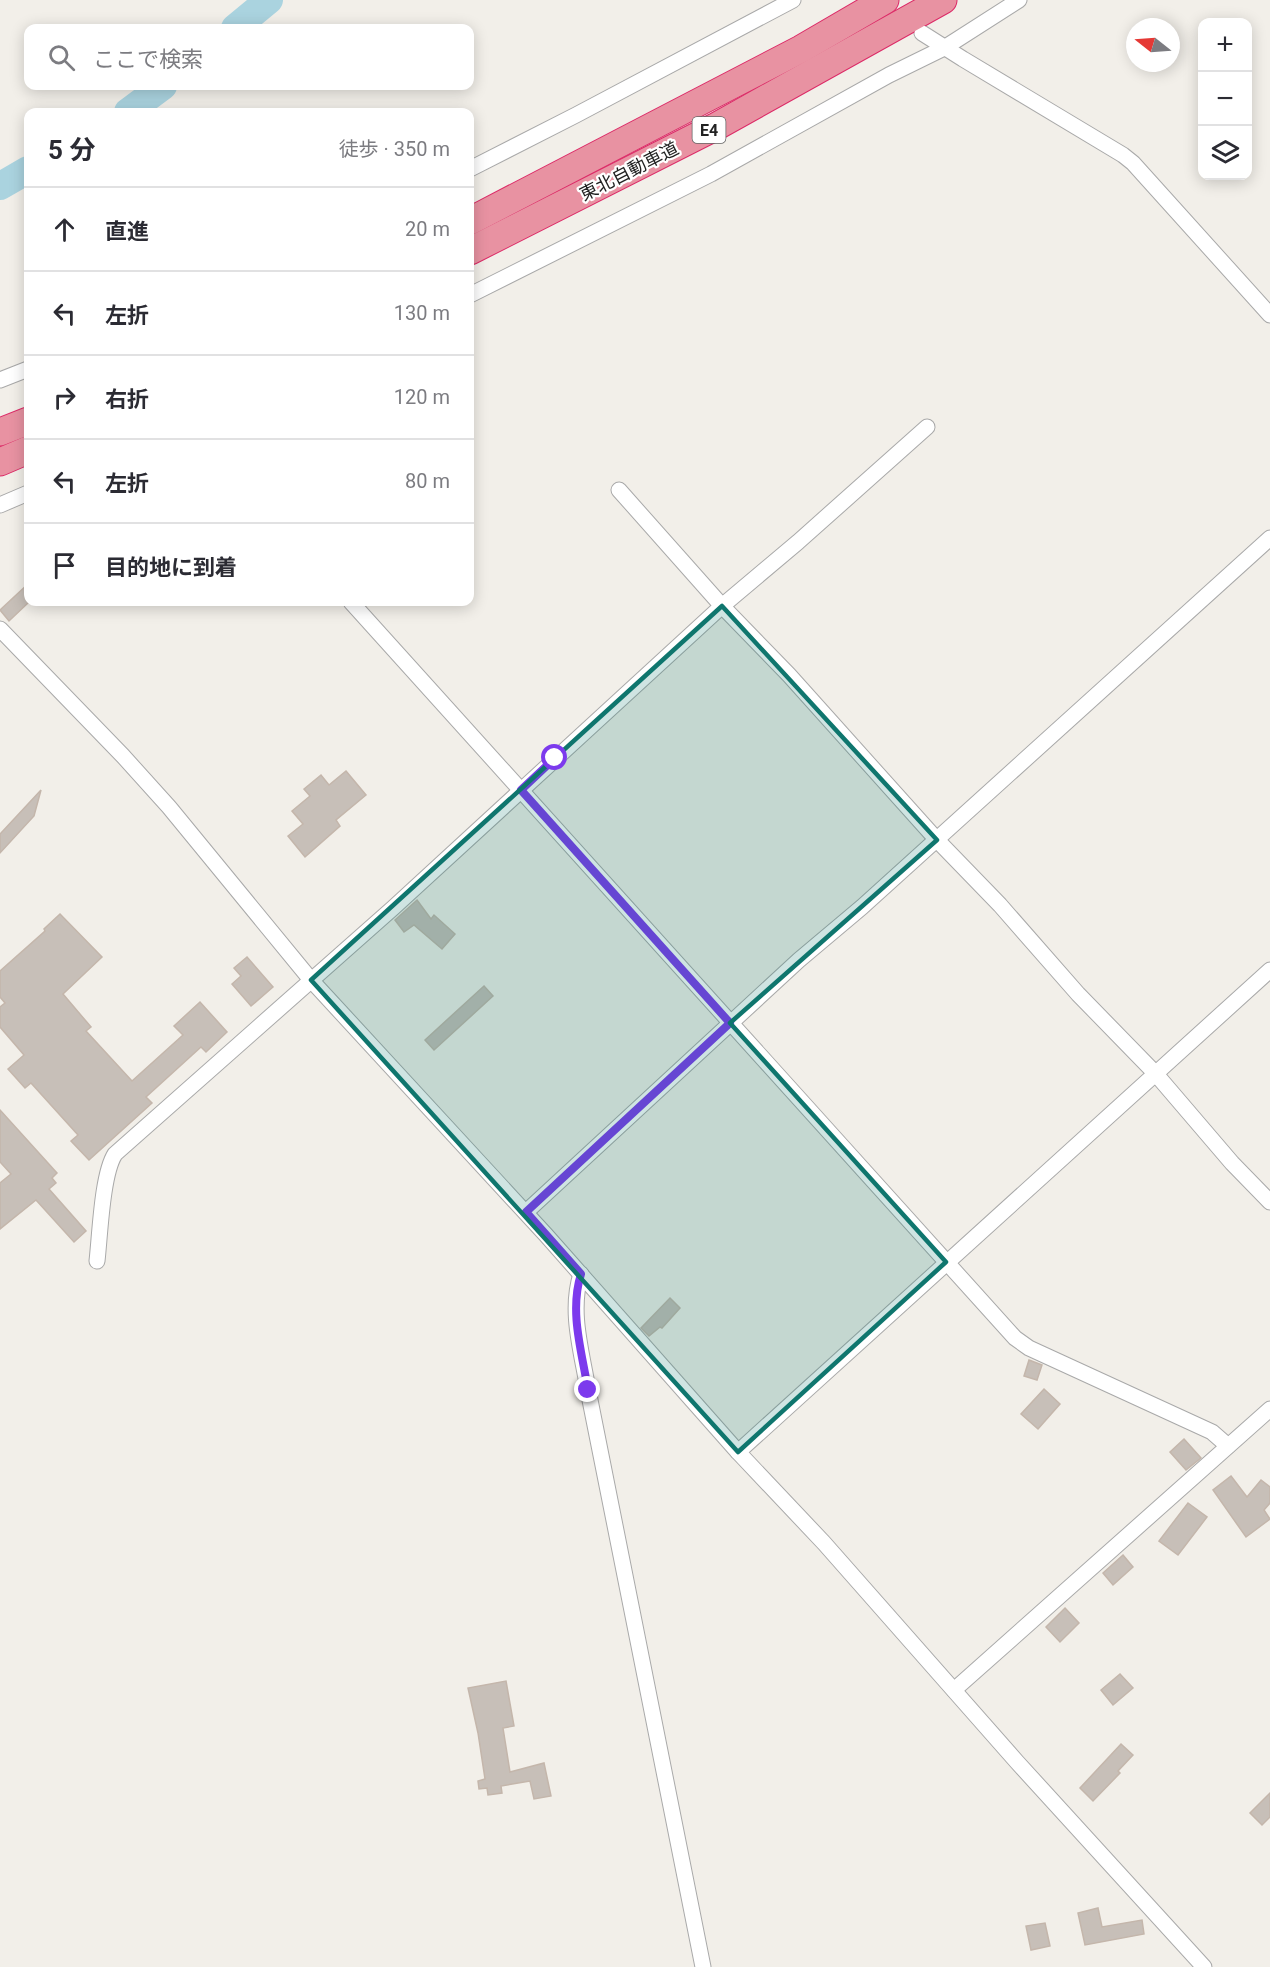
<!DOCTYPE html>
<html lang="ja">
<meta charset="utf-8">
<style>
:root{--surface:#fff;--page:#f7f7f7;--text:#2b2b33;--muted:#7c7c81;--line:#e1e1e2}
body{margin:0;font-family:Roboto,"Noto Sans JP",sans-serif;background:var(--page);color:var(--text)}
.controls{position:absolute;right:18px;top:18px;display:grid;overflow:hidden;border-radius:12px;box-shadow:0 3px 15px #0003}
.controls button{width:54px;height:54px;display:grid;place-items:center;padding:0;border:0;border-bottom:2px solid var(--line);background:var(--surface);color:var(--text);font:30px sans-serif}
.compass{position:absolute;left:1126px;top:18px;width:54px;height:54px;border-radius:50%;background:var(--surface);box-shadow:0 3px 15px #0003;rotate:287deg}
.stop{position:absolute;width:18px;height:18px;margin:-14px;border:4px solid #7c3aed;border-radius:50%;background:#fff}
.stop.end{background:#7c3aed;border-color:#fff;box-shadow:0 2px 6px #0008}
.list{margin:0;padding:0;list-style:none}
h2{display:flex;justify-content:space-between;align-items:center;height:78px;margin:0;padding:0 24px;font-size:26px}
h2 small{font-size:20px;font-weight:400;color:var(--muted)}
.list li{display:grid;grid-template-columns:39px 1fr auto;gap:18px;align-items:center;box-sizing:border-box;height:84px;padding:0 24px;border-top:2px solid var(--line)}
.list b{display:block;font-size:22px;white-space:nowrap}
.list em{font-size:20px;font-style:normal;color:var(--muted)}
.icon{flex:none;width:33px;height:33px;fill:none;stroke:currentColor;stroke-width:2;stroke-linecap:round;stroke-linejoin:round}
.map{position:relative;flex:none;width:1270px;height:1967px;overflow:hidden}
.search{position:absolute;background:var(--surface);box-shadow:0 3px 15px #0003;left:24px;top:24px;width:450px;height:66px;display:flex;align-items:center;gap:15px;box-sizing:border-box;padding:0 21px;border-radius:12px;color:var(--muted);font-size:22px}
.panel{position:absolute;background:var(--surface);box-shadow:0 3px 15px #0003;left:24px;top:108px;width:450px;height:498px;border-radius:12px}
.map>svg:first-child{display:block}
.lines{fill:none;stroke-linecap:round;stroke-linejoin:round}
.river{stroke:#aad3df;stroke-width:28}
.building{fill:#c7bfb8;stroke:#c4b6ab;stroke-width:1.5}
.street-casing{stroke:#a9a9a9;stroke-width:17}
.highway-casing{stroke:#dc2a67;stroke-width:29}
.street{stroke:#fff;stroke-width:15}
.highway{stroke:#e892a2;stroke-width:27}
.route{stroke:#7c3aed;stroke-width:8}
.marked{fill:#0f766e;fill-opacity:0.2;stroke:#0f766e;stroke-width:4.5;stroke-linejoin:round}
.labels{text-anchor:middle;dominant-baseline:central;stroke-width:4.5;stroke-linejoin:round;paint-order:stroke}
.shield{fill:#fff;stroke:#646464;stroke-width:1.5}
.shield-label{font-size:16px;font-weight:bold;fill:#222}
.street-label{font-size:18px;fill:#222;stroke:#fff}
</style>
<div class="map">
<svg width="1270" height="1967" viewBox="0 0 1270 1967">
<rect width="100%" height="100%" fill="#f2efe9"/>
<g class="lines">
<g class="river">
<polyline points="235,28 269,0"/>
<polyline points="128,112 163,86"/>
<polyline points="0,186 28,170"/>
</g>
</g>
<g class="building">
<polygon points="28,584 28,603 9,621 0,610"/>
<polygon points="346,771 366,795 336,820 340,826 305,857 288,836 303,824 292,811 310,796 304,789 321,775 329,785"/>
<polygon points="41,790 34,816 0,853 0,834"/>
<polygon points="417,900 431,919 434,915 455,934 442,949 414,925 404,932 395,920"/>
<polygon points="60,914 102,957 63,994 91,1027 86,1031 132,1081 183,1035 174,1026 200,1002 227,1032 206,1052 201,1047 146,1097 152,1103 89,1160 71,1141 78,1135 31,1083 25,1088 8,1069 24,1055 0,1027 0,1007 5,1003 0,997 0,971 45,931 44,929"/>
<polygon points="247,957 273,987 251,1006 232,984 241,976 234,968"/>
<polygon points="484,986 493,996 434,1050 425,1040"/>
<polygon points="0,1110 57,1173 52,1178 56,1183 49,1189 86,1231 74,1242 36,1200 0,1229 0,1183 11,1174 0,1162"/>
<polygon points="670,1298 680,1308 662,1328 660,1327 649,1336 641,1328"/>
<polygon points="1029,1360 1042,1365 1037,1380 1024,1376"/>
<polygon points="1044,1389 1060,1404 1038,1429 1021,1414"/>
<polygon points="1184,1439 1201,1458 1186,1470 1170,1452"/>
<polygon points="1231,1476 1247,1497 1261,1480 1270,1487 1270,1503 1264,1510 1270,1519 1246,1537 1213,1490"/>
<polygon points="1188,1503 1207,1517 1178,1555 1159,1541"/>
<polygon points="1123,1555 1133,1567 1113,1585 1103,1573"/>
<polygon points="1065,1608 1079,1623 1060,1642 1046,1627"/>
<polygon points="1120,1674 1133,1688 1113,1705 1101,1690"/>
<polygon points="506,1681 514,1726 503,1728 510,1772 544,1763 551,1796 534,1799 530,1781 501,1786 502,1793 488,1795 487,1788 479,1789 478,1781 485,1779 478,1733 468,1688"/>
<polygon points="1121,1744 1133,1755 1118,1771 1120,1773 1093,1801 1080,1788"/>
<polygon points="1270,1793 1270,1817 1262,1825 1250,1813"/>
<polygon points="1098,1908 1102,1927 1142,1920 1144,1934 1085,1945 1078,1913"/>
<polygon points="1045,1923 1050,1946 1031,1950 1026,1926"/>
</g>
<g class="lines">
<defs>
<g id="street">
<polyline points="922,33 963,59 1123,155 1133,163 1270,315"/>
<polyline points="470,169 576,115 793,0"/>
<polyline points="470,295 711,174 889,75 944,48 1019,0"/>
<polyline points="0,380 28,369"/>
<polyline points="619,490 722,606 789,675 937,840 1000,905 1078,994 1155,1073 1232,1163 1270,1202"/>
<polyline points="0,505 28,493"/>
<polyline points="351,602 1015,1338 1029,1348 1212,1432 1228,1446"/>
<polyline points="0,629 123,756 169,807 311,980 546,1235 738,1452 824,1543 1017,1762 1204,1967"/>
<polyline points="526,1212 799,960 862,907 1270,538"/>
<path d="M97 1261C100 1235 102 1174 115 1154L393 908 722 606 798 542 927 427"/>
<path d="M581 1274C569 1312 582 1352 588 1390L703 1967"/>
<polyline points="738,1452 1270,970"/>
<polyline points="954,1690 1270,1409"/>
</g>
<g id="highway">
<polyline points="470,221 801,49 885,0"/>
<polyline points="470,251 717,126 943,0"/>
<polyline points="0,432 28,421"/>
<polyline points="0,462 28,450"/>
</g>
</defs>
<use href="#street" class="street-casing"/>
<use href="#highway" class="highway-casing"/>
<use href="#street" class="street"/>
<use href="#highway" class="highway"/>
</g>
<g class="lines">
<path class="route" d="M555 758 521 790 730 1023 526 1212 581 1274C569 1312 582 1352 588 1390"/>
</g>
<path class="marked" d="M722 606 937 840 730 1023 946 1262 738 1452 311 980Z"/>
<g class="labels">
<rect class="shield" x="692.5" y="117" width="33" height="26" rx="4.5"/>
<g class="shield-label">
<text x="709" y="130">E4</text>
</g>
<g class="street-label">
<text transform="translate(629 171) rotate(-27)">東北自動車道</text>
</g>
</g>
</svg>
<div class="controls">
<button>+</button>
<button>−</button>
<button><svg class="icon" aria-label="layers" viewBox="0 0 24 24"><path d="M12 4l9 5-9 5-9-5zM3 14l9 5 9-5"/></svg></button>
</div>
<svg class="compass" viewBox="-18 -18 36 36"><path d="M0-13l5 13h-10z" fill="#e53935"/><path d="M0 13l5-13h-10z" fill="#7c7c81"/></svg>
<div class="stop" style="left:555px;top:758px"></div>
<div class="stop end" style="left:588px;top:1390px"></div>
<div class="search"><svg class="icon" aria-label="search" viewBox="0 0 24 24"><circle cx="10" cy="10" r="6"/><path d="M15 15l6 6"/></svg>ここで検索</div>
<section class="panel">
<h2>5 分<small>徒歩 · 350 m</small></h2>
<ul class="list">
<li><svg class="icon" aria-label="ahead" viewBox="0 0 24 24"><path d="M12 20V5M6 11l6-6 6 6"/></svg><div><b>直進</b></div><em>20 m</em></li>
<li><svg class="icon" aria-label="left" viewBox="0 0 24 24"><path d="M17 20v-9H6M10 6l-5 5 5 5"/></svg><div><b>左折</b></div><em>130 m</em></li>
<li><svg class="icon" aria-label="right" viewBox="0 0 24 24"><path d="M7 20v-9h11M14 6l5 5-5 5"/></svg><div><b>右折</b></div><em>120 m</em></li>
<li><svg class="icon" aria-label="left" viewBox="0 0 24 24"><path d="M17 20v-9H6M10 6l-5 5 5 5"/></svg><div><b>左折</b></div><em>80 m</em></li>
<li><svg class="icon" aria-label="arrive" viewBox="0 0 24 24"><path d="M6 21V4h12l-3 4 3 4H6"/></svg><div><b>目的地に到着</b></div></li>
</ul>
</section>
</div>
